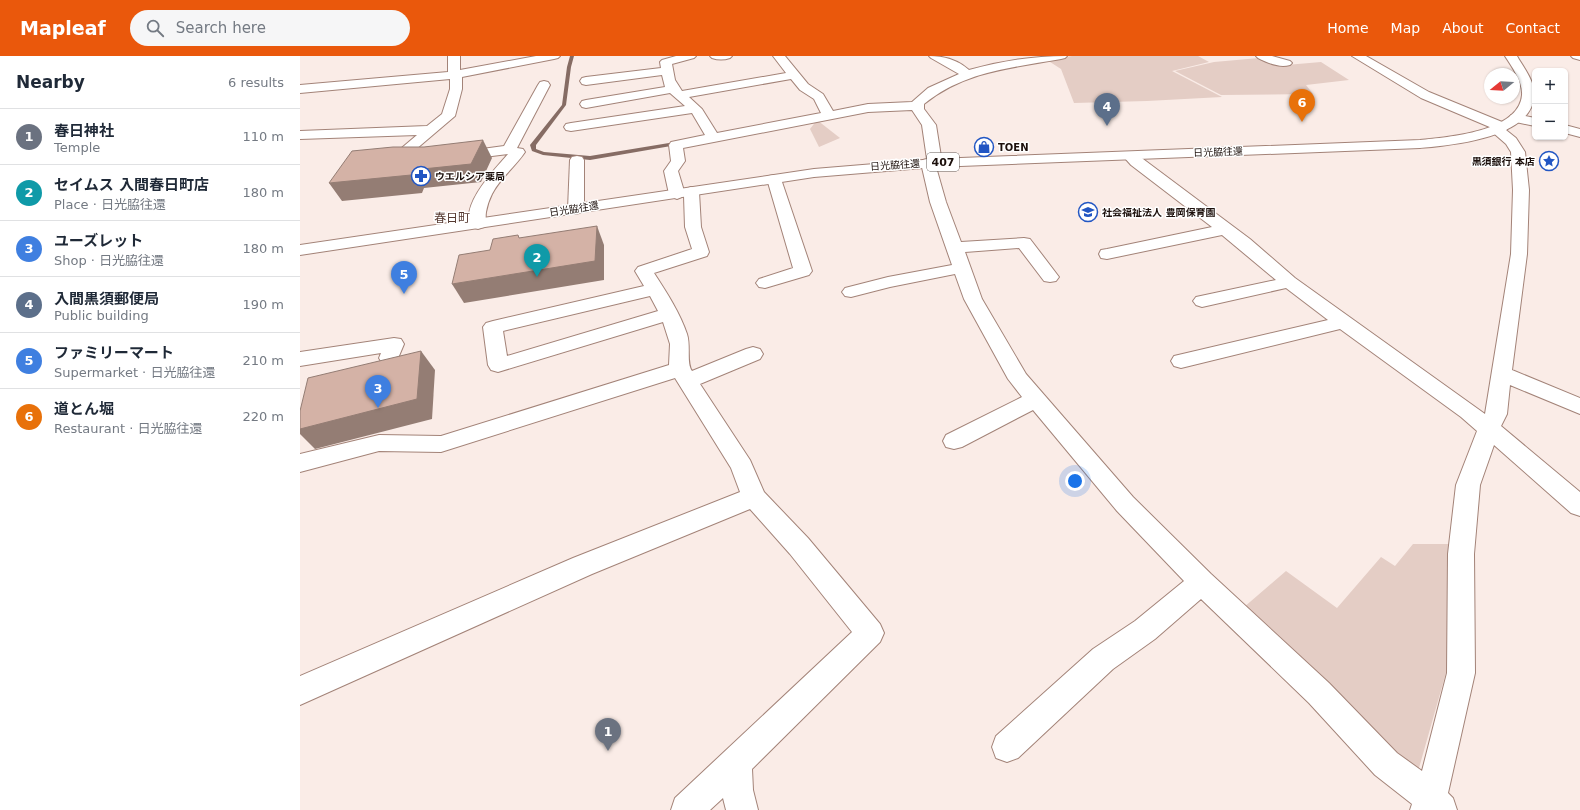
<!DOCTYPE html>
<meta charset="utf-8">
<style>
:root{--surface:#fff;--page:#f6f6f7;--text:#1f2937;--muted:#747a83;--line:#e0e1e3;--accent:#ea580c}
body{margin:0;font-family:"DejaVu Sans","Noto Sans JP",sans-serif;background:var(--page);color:var(--text)}
.controls{position:absolute;right:12px;top:12px;display:grid;overflow:hidden;border-radius:6px;box-shadow:0 1px 3px #0004}
.controls button{width:36px;height:36px;display:grid;place-items:center;padding:0;border:0;border-bottom:1px solid var(--line);background:var(--surface);color:var(--text);font:20px sans-serif}
.compass{position:absolute;left:1184px;top:12px;width:36px;height:36px;border-radius:50%;background:var(--surface);box-shadow:0 1px 3px #0004;rotate:252deg}
.you{position:absolute;left:775px;top:425px;width:14px;height:14px;margin:-10px;border:3px solid #fff;border-radius:50%;background:#1a73e8;box-shadow:0 0 0 6px #1a73e833}
.badge{display:grid;place-items:center;width:26px;height:26px;border-radius:50%;background:var(--accent);color:#fff;font-size:13px;font-weight:700}
.pin{position:absolute;translate:-50% -33px;filter:drop-shadow(0 1px 2px #0008)}
.pin::after{content:'';position:absolute;top:21px;width:14px;height:12px;background:inherit;clip-path:polygon(0 0,100% 0,50% 100%)}
.list{margin:0;padding:0;list-style:none}
h2{display:flex;justify-content:space-between;align-items:center;height:52px;margin:0;padding:0 16px;font-size:17px}
h2 small{font-size:13px;font-weight:400;color:var(--muted)}
.list li{display:grid;grid-template-columns:26px 1fr auto;gap:12px;align-items:center;box-sizing:border-box;height:56px;padding:0 16px;border-top:1px solid var(--line)}
.list b{display:block;font-size:15px;white-space:nowrap}
.list p{margin:0;font-size:13px;white-space:nowrap;color:var(--muted)}
.list em{font-size:13px;font-style:normal;color:var(--muted)}
.icon{flex:none;width:22px;height:22px;fill:none;stroke:currentColor;stroke-width:2;stroke-linecap:round;stroke-linejoin:round}
.map{position:relative;flex:none;width:1280px;height:754px;overflow:hidden}
header{display:flex;align-items:center;gap:24px;box-sizing:border-box;height:56px;padding:0 20px;background:var(--accent);color:#fff}
header strong{font-size:19px}
nav{display:flex;gap:22px;margin-inline-start:auto;font-size:14px}
.search{width:280px;height:36px;background:var(--page);display:flex;align-items:center;gap:10px;box-sizing:border-box;padding:0 14px;border-radius:22px;color:var(--muted);font-size:15px}
main{display:flex}
aside{flex:1;background:var(--surface)}
.map>svg:first-child{display:block}
.green{fill:#e4cdc5}
.lines{fill:none;stroke-linecap:round;stroke-linejoin:round}
.stream{fill:#866c64;fill-rule:evenodd}
.minor-casing{stroke:#a38378;stroke-width:2}
.major-casing{stroke:#a38378;stroke-width:2}
.highway-casing{stroke:#a38378;stroke-width:2}
.minor{fill:#fff;fill-rule:evenodd}
.major{fill:#fff;fill-rule:evenodd}
.highway{fill:#fff;fill-rule:evenodd}
.shaded-wall{fill:#947d74}
.building{fill:#d4b2a6;stroke:#947d74}
.labels{text-anchor:middle;dominant-baseline:central;stroke-width:3;stroke-linejoin:round;paint-order:stroke}
.far-poi-label{font-size:10px;font-weight:bold;fill:#1c100c;stroke:#fff;text-anchor:start}
.far-street-label{font-size:10px;fill:#1c100c;stroke:#fff}
.shield{fill:#fff;stroke:#605855;stroke-width:1}
.shield-label{font-size:11px;font-weight:bold;fill:#1c100c}
.far-quarter-label{font-size:12px;fill:#553930;stroke:#fff}
</style>
<header>
<strong>Mapleaf</strong>
<div class="search"><svg class="icon" aria-label="search" viewBox="0 0 24 24"><circle cx="10" cy="10" r="6"/><path d="M15 15l6 6"/></svg>Search here</div>
<nav><a>Home</a><a>Map</a><a>About</a><a>Contact</a></nav>
</header>
<main>
<aside>
<h2>Nearby<small>6 results</small></h2>
<ul class="list">
<li><span class="badge" style="background:#6b7280">1</span><div><b>春日神社</b><p>Temple</p></div><em>110 m</em></li>
<li><span class="badge" style="background:#0f9aa8">2</span><div><b>セイムス 入間春日町店</b><p>Place · 日光脇往還</p></div><em>180 m</em></li>
<li><span class="badge" style="background:#3f7fe0">3</span><div><b>ユーズレット</b><p>Shop · 日光脇往還</p></div><em>180 m</em></li>
<li><span class="badge" style="background:#5c6f8a">4</span><div><b>入間黒須郵便局</b><p>Public building</p></div><em>190 m</em></li>
<li><span class="badge" style="background:#3f7fe0">5</span><div><b>ファミリーマート</b><p>Supermarket · 日光脇往還</p></div><em>210 m</em></li>
<li><span class="badge" style="background:#e8710a">6</span><div><b>道とん堀</b><p>Restaurant · 日光脇往還</p></div><em>220 m</em></li>
</ul>
</aside>
<div class="map">
<svg width="1280" height="754" viewBox="0 0 1280 754">
<rect width="100%" height="100%" fill="#faece7"/>
<g class="green">
<polygon points="772,0 898,0 909,6 872,15 922,41 847,45 774,47 761,13 747,4"/>
<polygon points="959,2 986,9 1021,6 1049,24 1006,29 1013,38 921,39 875,15 914,6"/>
<polygon points="517,64 540,82 519,91 510,73"/>
<polygon points="1113,488 1149,488 1148,521 1149,606 1119,712 1109,715 943,552 986,515 1037,552 1081,501 1095,510"/>
</g>
<g class="lines">
<polygon class="stream" points="270,0 274,0 271,11 266,49 236,89 236,93 244,96 290,100 369,87 371,88 371,90 290,104 243,99 232,95 230,89 262,49 267,11"/>
<defs>
<g id="minor">
<path d="M148 0H160V14L236 0H260L258 2 254 3 162 21V33L155 60 108 100 117 101 119 104 117 107C108 109 96 109 91 101L117 79 0 83V75L127 70 142 58 150 33V23L0 37V29L148 16Z"/>
<path d="M376 0H396L394 2 372 8 375 24 382 35 486 17 473 0H485L508 28 523 38 533 55 568 48 612 46 628 32 659 18 631 2 629 0C644 0 658 4 669 14 701 5 733 0 767 0L765 2 761 3C711 12 665 15 624 48V53L636 69 642 107 640 110 636 111 646 146 661 186 724 182 730 183 759 221 756 225 750 226 744 225 719 192 665 196 682 243 726 318 833 441 911 518 1029 627 1097 697 1122 715 1147 617 1148 498 1156 429 1177 375 1161 361 1040 273 881 312 874 310 871 305 874 300 1028 264 986 232 902 251 896 249 893 245 896 241 976 224 922 179 807 203 801 202 799 198 801 194 807 193 912 171 831 109 823 100 825 97 830 96 835 97 950 183 995 222 1185 358 1211 198 1213 134 1211 96 1206 88 1190 74 1192 72 1121 42 1052 0H1066L1129 36 1207 68 1209 71 1206 74 1216 82 1225 96 1229 134 1227 198 1212 314 1280 342V358L1210 329 1207 358 1201 370 1280 436V460L1271 457 1194 389 1180 429 1174 498 1175 617 1148 737 1153 742 1157 754H1110L1112 748 1075 719 1009 647 901 543 855 583 813 613 718 702 707 706 696 702 692 691 696 680 793 593 835 565 884 525 817 455 733 354 662 391 654 393 646 391 643 385 646 379 722 341 708 323 664 243 655 218 590 231 551 241 545 240 542 236 545 232 588 221 652 209 630 146 621 107 623 104 627 103 622 69 612 54 568 56 383 92 385 105 378 115 384 135 386 133 391 131 396 133 399 136 401 171 409 196 407 200 354 217C367 237 380 257 387 278 391 290 386 307 392 315L446 293 453 291 460 293 463 298 460 303 400 328 450 404 464 436 508 482 580 568 584 577 580 586 452 713 453 734 458 754H426L423 742 410 754H371L375 742 552 576 490 498 450 453 292 518 0 649V620L273 502 440 436 431 412 375 322 141 396 79 395 0 416V398L79 379 141 380 369 309 370 288 363 266 198 316 191 314 188 309 183 271 186 267 193 265 344 230 335 215 338 211 392 193 385 171 384 140 377 143 372 141 369 138 364 115 371 105 369 89 371 86 405 79 392 57 271 75 266 74 264 71 266 68 271 67 385 50 370 37 286 52 282 51 280 48 282 45 286 44 365 31 362 19 286 29 282 28 280 25 282 22 286 21 361 12 360 6 362 4ZM491 23 500 34 514 43 521 57 417 77 402 53 389 41ZM350 240 358 255 207 300 203 275Z"/>
<path d="M410 0H432L430 2C424 4 418 4 412 2Z"/>
<path d="M956 0H972L990 5 992 7 990 9C979 12 968 7 958 2Z"/>
<path d="M244 25 248 26 250 29 217 92 223 93 225 96C215 111 200 122 192 138 189 144 187 150 186 156 185 162 187 167 184 171L178 173 172 171C158 151 196 112 208 98L160 104 155 103 153 100 155 97 160 96 204 90 238 29 240 26Z"/>
<polygon points="1216,58 1235,62 1235,70 1211,65 1209,62 1211,59"/>
<polygon points="1265,69 1280,73 1280,81 1265,77"/>
<polygon points="277,100 282,101 284,104 284,153 282,156 276,158 270,156 268,153 270,104 272,101"/>
<polygon points="474,119 479,120 481,123 512,215 509,219 465,232 459,231 456,227 459,223 493,212 467,123 469,120"/>
<polygon points="94,282 101,283 104,288 96,307 89,309 82,307 79,302 81,297 0,310 0,296"/>
</g>
<polygon id="major" points="1271,0 1280,0 1280,4 1273,2"/>
<path id="highway" d="M1205 0H1217C1223 11 1235 25 1234 39 1233 82 1152 89 1120 92L635 111 514 121 0 199V189L514 113 635 103 1120 84C1148 81 1219 76 1222 39 1223 26 1212 11 1205 0Z"/>
</defs>
<use href="#minor" class="minor-casing"/>
<use href="#major" class="major-casing"/>
<use href="#highway" class="highway-casing"/>
<use href="#minor" class="minor"/>
<use href="#major" class="major"/>
<use href="#highway" class="highway"/>
</g>
<g class="shaded-wall">
<polygon points="183,84 192,102 181,126 124,132 122,137 42,145 29,127 113,114"/>
<polygon points="297,170 304,189 304,224 164,247 152,228"/>
<polygon points="121,295 135,314 132,363 15,393 0,378 0,373"/>
</g>
<g class="building">
<polygon points="183,84 171,108 113,114 111,119 29,127 52,95 93,91 124,91"/>
<polygon points="297,170 295,205 152,228 159,199 190,194 193,183 218,179 219,182"/>
<polygon points="121,295 117,343 0,373 0,355 8,322"/>
</g>
<defs>
<symbol id="shop-ring" viewBox="-11 -11 22 22"><circle r="9.5" fill="#fff" stroke="#2256c3" stroke-width="1.5"/><path d="M-5-2.5h2.3a2.7 3.5 0 0 1 5.4 0H5L5.5 6h-11ZM-1.5-2.5h3a1.5 2.3 0 0 0-3 0Z" fill="#2256c3"/></symbol>
<symbol id="sight-ring" viewBox="-11 -11 22 22"><circle r="9.5" fill="#fff" stroke="#2256c3" stroke-width="1.5"/><path d="M0-6L1.8-2.2L6-1.7L2.9 1.2L3.7 5.4L0 3.3L-3.7 5.4L-2.9 1.2L-6-1.7L-1.8-2.2Z" fill="#2256c3"/></symbol>
<symbol id="pharmacy-ring" viewBox="-11 -11 22 22"><circle r="9.5" fill="#fff" stroke="#2256c3" stroke-width="1.5"/><path d="M-2-6h4v4h4v4h-4v4h-4v-4h-4v-4h4Z" fill="#2256c3"/></symbol>
<symbol id="school-ring" viewBox="-11 -11 22 22"><circle r="9.5" fill="#fff" stroke="#2256c3" stroke-width="1.5"/><path d="M0-5L7-2L0 1L-7-2ZM-4 1L0 2.5L4 1V4Q0 6-4 4Z" fill="#2256c3"/></symbol>
</defs>
<g fill-rule="evenodd">
<use href="#shop-ring" x="673" y="80" width="22" height="22"/>
<use href="#sight-ring" x="1238" y="94" width="22" height="22"/>
<use href="#pharmacy-ring" x="110" y="109" width="22" height="22"/>
<use href="#school-ring" x="777" y="145" width="22" height="22"/>
</g>
<g class="labels">
<g class="far-poi-label">
<text x="698" y="91">TOEN</text>
<text x="1235" y="105" text-anchor="end">黒須銀行 本店</text>
<text x="135" y="120">ウエルシア薬局</text>
<text x="802" y="156">社会福祉法人 豊岡保育園</text>
</g>
<g class="far-street-label">
<text transform="translate(918 96) rotate(-2)">日光脇往還</text>
<text transform="translate(595 109) rotate(-4)">日光脇往還</text>
<text transform="translate(274 153) rotate(-9)">日光脇往還</text>
</g>
<rect class="shield" x="627" y="97" width="32" height="18" rx="3"/>
<g class="shield-label">
<text x="643" y="106">407</text>
</g>
<g class="far-quarter-label">
<text x="152" y="162">春日町</text>
</g>
</g>
</svg>
<div class="controls">
<button>+</button>
<button>−</button>
</div>
<svg class="compass" viewBox="-18 -18 36 36"><path d="M0-13l5 13h-10z" fill="#e53935"/><path d="M0 13l5-13h-10z" fill="#747a83"/></svg>
<div class="you"></div>
<div class="pin badge" style="left:308px;top:695px;background:#6b7280">1</div>
<div class="pin badge" style="left:237px;top:221px;background:#0f9aa8">2</div>
<div class="pin badge" style="left:78px;top:352px;background:#3f7fe0">3</div>
<div class="pin badge" style="left:807px;top:70px;background:#5c6f8a">4</div>
<div class="pin badge" style="left:104px;top:238px;background:#3f7fe0">5</div>
<div class="pin badge" style="left:1002px;top:66px;background:#e8710a">6</div>
</div>
</main>
